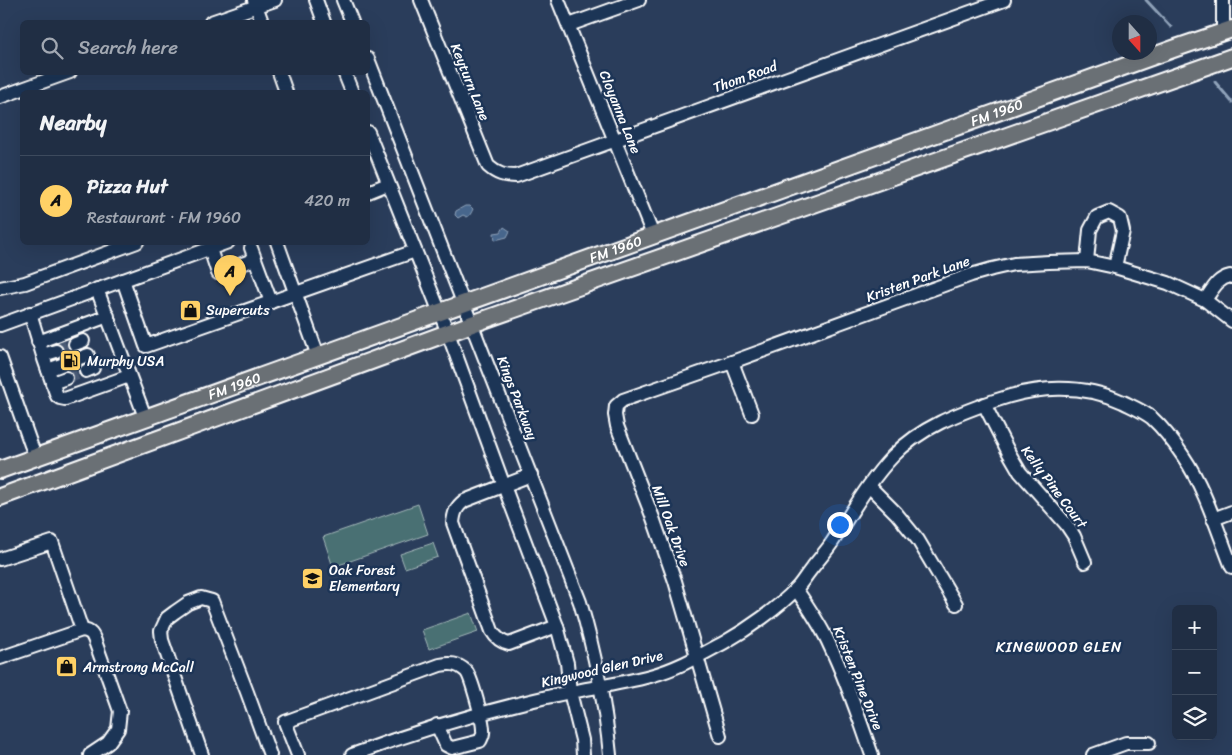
<!DOCTYPE html>
<meta charset="utf-8">
<style>
:root{--surface:#202e44;--page:#2d3a4f;--text:#f1f3f6;--muted:#a2a8b2;--line:#3d4a5d;--accent:#ffd166}
body{margin:0;font-family:Sriracha,sans-serif;background:var(--page);color:var(--text)}
.controls{position:absolute;right:15px;bottom:15px;display:grid;overflow:hidden;border-radius:8px;box-shadow:0 5px 20px #0002}
.controls button{width:45px;height:45px;display:grid;place-items:center;padding:0;border:0;border-bottom:1px solid var(--line);background:var(--surface);color:var(--text);font:25px sans-serif}
.compass{position:absolute;left:1112px;top:15px;width:45px;height:45px;border-radius:50%;background:var(--surface);box-shadow:0 5px 20px #0002;rotate:159deg}
.you{position:absolute;left:839px;top:524px;width:18px;height:18px;margin:-12px;border:4px solid #fff;border-radius:50%;background:#1a73e8;box-shadow:0 0 0 8px #1a73e833}
.badge{display:grid;place-items:center;width:32px;height:32px;border-radius:50%;background:var(--accent);color:#111;font-size:16px;font-weight:700}
.pin{position:absolute;translate:-50% -41px;filter:drop-shadow(0 1px 2px #0008)}
.pin::after{content:'';position:absolute;top:26px;width:18px;height:15px;background:inherit;clip-path:polygon(0 0,100% 0,50% 100%)}
.list{margin:0;padding:0;list-style:none}
h2{display:flex;justify-content:space-between;align-items:center;height:65px;margin:0;padding:0 20px;font-size:21px}
h2 small{font-size:16px;font-weight:400;color:var(--muted)}
.list li{display:grid;grid-template-columns:32px 1fr auto;gap:15px;align-items:center;box-sizing:border-box;height:90px;padding:0 20px;border-top:1px solid var(--line)}
.list b{display:block;font-size:19px;white-space:nowrap}
.list p{margin:0;font-size:16px;white-space:nowrap;color:var(--muted)}
.list em{font-size:16px;font-style:normal;color:var(--muted)}
.icon{flex:none;width:28px;height:28px;fill:none;stroke:currentColor;stroke-width:2;stroke-linecap:round;stroke-linejoin:round}
.map{position:relative;flex:none;width:1232px;height:755px;overflow:hidden}
.search{position:absolute;background:var(--surface);box-shadow:0 5px 20px #0002;left:20px;top:20px;width:350px;height:55px;display:flex;align-items:center;gap:12px;box-sizing:border-box;padding:0 18px;border-radius:8px;color:var(--muted);font-size:19px}
.panel{position:absolute;background:var(--surface);box-shadow:0 5px 20px #0002;left:20px;top:90px;width:350px;height:155px;border-radius:8px}
.map>svg:first-child{display:block}
.green{fill:#4a7073;stroke:#a4b8b9}
.water{fill:#46668c;stroke:#90a3ba}
.lines{fill:none;stroke-linecap:round;stroke-linejoin:round}
.stream{stroke:#90a3ba;stroke-width:3}
.minor-tunnel{stroke:#4a5a74;stroke-width:12;stroke-dasharray:12 6;stroke-linecap:butt}
.minor-casing{stroke:#fff;stroke-width:16}
.major-casing{stroke:#fff;stroke-width:20}
.minor{stroke:#1d3557;stroke-width:12}
.major{stroke:#6b6f75;stroke-width:16}
.labels{text-anchor:middle;dominant-baseline:central;stroke-width:5;stroke-linejoin:round;paint-order:stroke}
.street-label{font-size:14px;fill:#fff;stroke:#1d3557}
.poi-label{font-size:14px;fill:#fff;stroke:#1d3557;text-anchor:start}
.neighbourhood-label{font-size:15px;letter-spacing:1px;fill:#fff;stroke:#1d3557}
</style>
<div class="map">
<svg width="1232" height="755" viewBox="0 0 1232 755">
<rect width="100%" height="100%" fill="#2a3d5b"/>
<filter id="ink" filterUnits="userSpaceOnUse"><feTurbulence type="fractalNoise" baseFrequency=".02" numOctaves="2"/><feDisplacementMap in="SourceGraphic" scale="10" xChannelSelector="R" yChannelSelector="G"/><feConvolveMatrix kernelMatrix="1 2 1 2 8 2 1 2 1" color-interpolation-filters="sRGB"/></filter>
<g filter="url(#ink)">
<g class="green">
<polygon points="418,504 428,534 333,567 323,537"/>
<polygon points="433,543 438,557 405,568 400,554"/>
<polygon points="471,613 478,632 429,649 422,630"/>
</g>
<g class="water">
<path d="M465 206H470L473 209C471 213 470 216 467 217L463 215 458 218 455 215 456 211Z"/>
<polygon points="504,227 510,231 507,237 495,240 494,233 501,232"/>
</g>
<g class="lines">
<g class="stream">
<polyline points="1146,0 1171,27"/>
<polyline points="1215,82 1232,102"/>
</g>
<g class="minor-tunnel">
<polyline points="56,351 75,344"/>
<polyline points="61,365 80,358"/>
<polyline points="66,378 86,371"/>
</g>
<defs>
<g id="minor">
<polyline points="254,0 262,22"/>
<polyline points="316,0 324,22"/>
<polyline points="343,0 352,22"/>
<path d="M421 0 488 166C497 174 504 176 516 176L1004 0"/>
<polyline points="558,0 653,235"/>
<polyline points="1223,0 1223,33"/>
<polyline points="211,22 275,0"/>
<polyline points="569,25 639,0"/>
<path d="M368 59 580 602C595 653 605 702 610 755"/>
<polyline points="279,72 286,92"/>
<polyline points="344,72 352,92"/>
<polyline points="0,97 70,72"/>
<polyline points="368,132 448,333 504,486 557,626 567,663 570,692 582,740 583,755"/>
<polyline points="368,192 388,184"/>
<polyline points="277,242 318,356"/>
<polyline points="251,248 271,302"/>
<polyline points="210,249 218,273 225,270"/>
<polyline points="1087,261 1090,230 1097,217 1109,212 1120,218 1123,231 1115,267"/>
<polyline points="237,266 255,259"/>
<polyline points="123,280 146,346 415,251"/>
<polyline points="0,288 25,283 137,242"/>
<polyline points="97,289 145,417"/>
<path d="M1205 300C1213 289 1217 279 1230 276L1232 277"/>
<polyline points="30,313 44,359 57,396 60,398 65,399 129,376"/>
<polyline points="0,325 228,242"/>
<polyline points="38,342 108,316"/>
<polyline points="75,344 83,341"/>
<polyline points="43,355 56,351"/>
<polyline points="0,357 31,445 36,457"/>
<polyline points="80,358 88,355"/>
<polyline points="732,362 752,414"/>
<polyline points="48,370 61,365"/>
<polyline points="86,371 93,368"/>
<polyline points="52,383 66,378"/>
<polyline points="984,404 1009,453 1020,472 1066,524 1074,536 1085,562"/>
<path d="M531 475 464 501C456 507 454 513 453 523L492 631C496 638 501 642 509 644L557 626"/>
<polyline points="869,486 896,513 918,540 956,604"/>
<polyline points="1213,519 1232,512"/>
<path d="M0 559 52 542 82 630C92 631 93 636 96 644L120 711 118 729 108 743 90 755"/>
<path d="M796 589C808 607 821 625 830 646 847 681 859 718 872 755"/>
<polyline points="0,658 82,630"/>
<polyline points="720,736 675,581 653,518 617,426 615,415 616,406 623,400 732,362 971,275 992,269 1014,264 1049,262 1087,261 1115,267 1168,283 1205,300 1232,321"/>
<polyline points="202,755 162,640 161,631 167,618 175,612 188,603 201,598 212,601 247,692 270,755"/>
<path d="M298 755 285 722 440 665C450 663 457 663 466 671 471 676 483 720 483 730 484 734 482 737 480 741L452 748 446 745 437 725"/>
<path d="M352 755C416 731 481 712 547 697 581 689 616 685 650 676 677 669 701 655 725 642 748 629 778 608 796 589 801 584 805 577 809 572 817 561 826 552 833 541 852 512 869 481 893 456 921 427 957 414 994 401 1036 386 1082 383 1123 402 1133 407 1143 411 1152 418 1164 429 1175 444 1183 456 1205 488 1218 532 1232 567"/>
<polyline points="1093,755 1126,743 1149,743"/>
</g>
<g id="major">
<path id="s1" d="M0 470 1176 48 1232 29"/>
<polyline points="0,497 472,324 1232,57"/>
</g>
</defs>
<use href="#minor" class="minor-casing"/>
<use href="#major" class="major-casing"/>
<use href="#minor" class="minor"/>
<use href="#major" class="major"/>
</g>
</g>
<defs>
<symbol id="shop-square" viewBox="-11 -11 22 22"><rect x="-9" y="-9" width="18" height="18" rx="4" fill="#ffd166" stroke="#1d3557"/><path d="M-5-2.5h2.3a2.7 3.5 0 0 1 5.4 0H5L5.5 6h-11ZM-1.5-2.5h3a1.5 2.3 0 0 0-3 0Z" fill="#111"/></symbol>
<symbol id="fuel-square" viewBox="-11 -11 22 22"><rect x="-9" y="-9" width="18" height="18" rx="4" fill="#ffd166" stroke="#1d3557"/><path d="M-5.5-6h7V0h2V4h1.3V-2.5L3-4.5l.8-.8L6-3V5H2.5V1h-1V6h-7ZM-4.2-4.7v3.2H.2V-4.7Z" fill="#111"/></symbol>
<symbol id="school-square" viewBox="-11 -11 22 22"><rect x="-9" y="-9" width="18" height="18" rx="4" fill="#ffd166" stroke="#1d3557"/><path d="M0-5L7-2L0 1L-7-2ZM-4 1L0 2.5L4 1V4Q0 6-4 4Z" fill="#111"/></symbol>
</defs>
<g fill-rule="evenodd">
<use href="#shop-square" x="178" y="298" width="25" height="25"/>
<use href="#fuel-square" x="58" y="348" width="25" height="25"/>
<use href="#school-square" x="300" y="566" width="25" height="25"/>
<use href="#shop-square" x="54" y="654" width="25" height="25"/>
</g>
<g class="labels">
<g class="street-label">
<text transform="translate(745 77) rotate(-20)">Thom Road</text>
<text transform="translate(470 82) rotate(68)">Keyturn Lane</text>
<text transform="translate(620 112) rotate(68)">Cloyanna Lane</text>
<text stroke="none"><textPath href="#s1" startOffset="1059">FM 1960</textPath></text>
<text stroke="none"><textPath href="#s1" startOffset="654">FM 1960</textPath></text>
<text transform="translate(918 279) rotate(-20)">Kristen Park Lane</text>
<text stroke="none"><textPath href="#s1" startOffset="249">FM 1960</textPath></text>
<text transform="translate(517 398) rotate(69)">Kings Parkway</text>
<text transform="translate(1054 487) rotate(53)">Kelly Pine Court</text>
<text transform="translate(671 526) rotate(70)">Mill Oak Drive</text>
<text transform="translate(602 669) rotate(-13)">Kingwood Glen Drive</text>
<text transform="translate(858 678) rotate(68)">Kristen Pine Drive</text>
</g>
<g class="poi-label">
<text x="206" y="310">Supercuts</text>
<text x="87" y="361">Murphy USA</text>
<text x="329" y="570">Oak Forest<tspan x="329" dy="16">Elementary</tspan></text>
<text x="83" y="667">Armstrong McCall</text>
</g>
<g class="neighbourhood-label">
<text x="1059" y="647">KINGWOOD GLEN</text>
</g>
</g>
</svg>
<div class="controls">
<button>+</button>
<button>−</button>
<button><svg class="icon" aria-label="layers" viewBox="0 0 24 24"><path d="M12 4l9 5-9 5-9-5zM3 14l9 5 9-5"/></svg></button>
</div>
<svg class="compass" viewBox="-18 -18 36 36"><path d="M0-13l5 13h-10z" fill="#e53935"/><path d="M0 13l5-13h-10z" fill="#a2a8b2"/></svg>
<div class="you"></div>
<div class="pin badge" style="left:230px;top:296px">A</div>
<div class="search"><svg class="icon" aria-label="search" viewBox="0 0 24 24"><circle cx="10" cy="10" r="6"/><path d="M15 15l6 6"/></svg>Search here</div>
<section class="panel">
<h2>Nearby<small></small></h2>
<ul class="list">
<li><span class="badge">A</span><div><b>Pizza Hut</b><p>Restaurant · FM 1960</p></div><em>420 m</em></li>
</ul>
</section>
</div>
